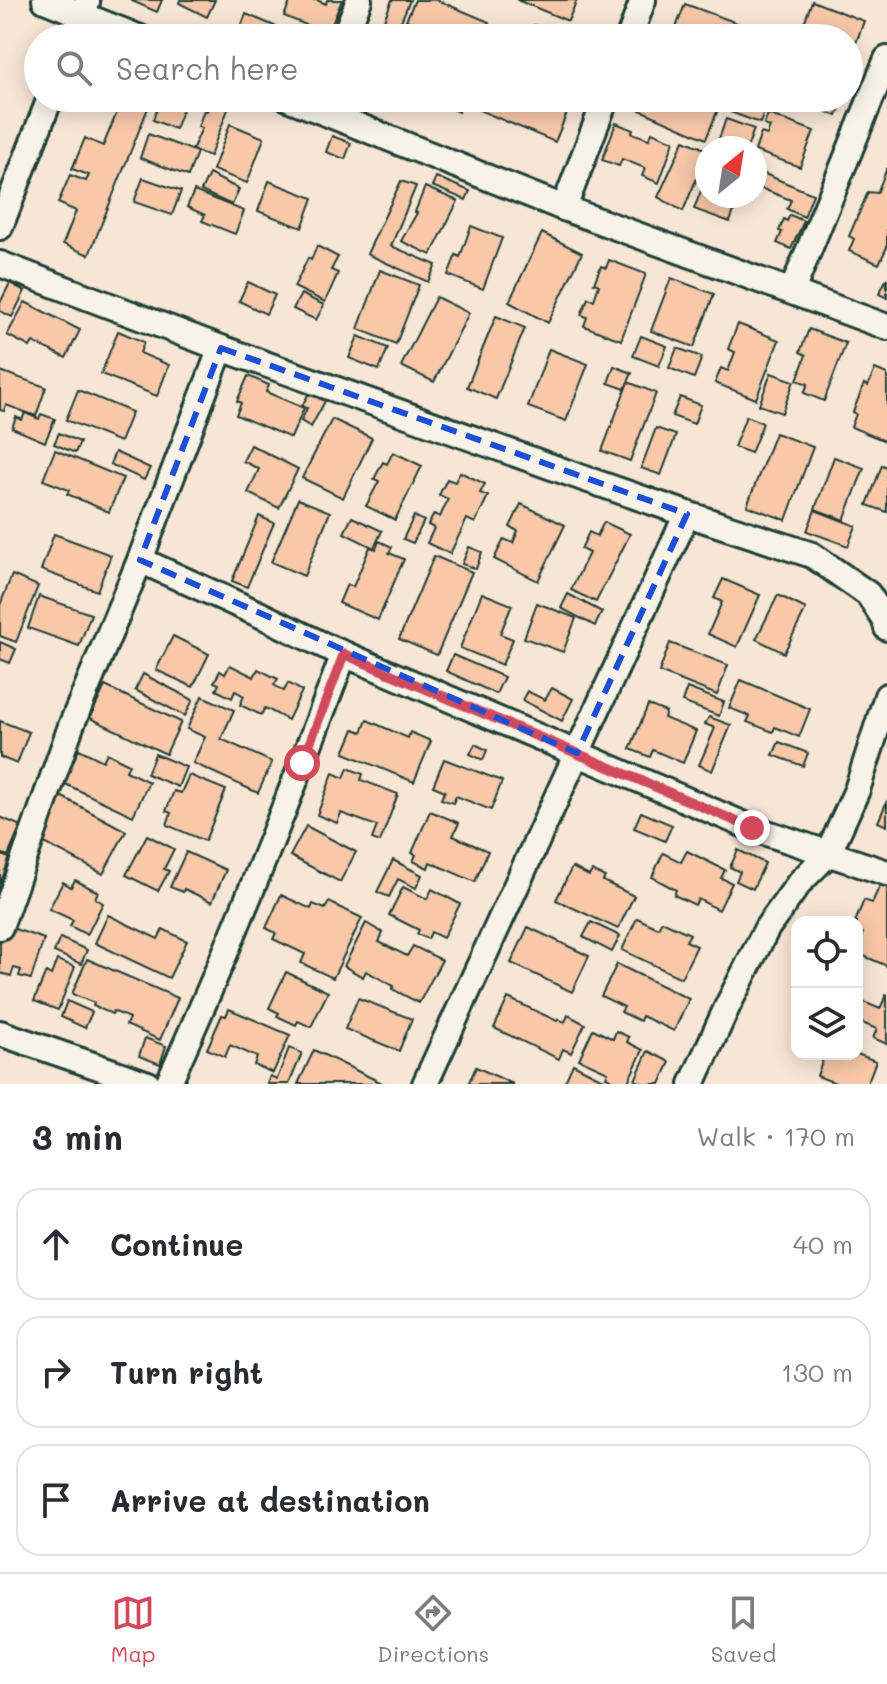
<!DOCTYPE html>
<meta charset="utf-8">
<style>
:root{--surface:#fff;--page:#f7f7f7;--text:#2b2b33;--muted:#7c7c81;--line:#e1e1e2;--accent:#d1495b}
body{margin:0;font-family:Mali,sans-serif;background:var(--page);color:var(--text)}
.controls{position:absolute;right:24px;bottom:24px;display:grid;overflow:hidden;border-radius:16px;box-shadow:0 4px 20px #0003}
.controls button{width:72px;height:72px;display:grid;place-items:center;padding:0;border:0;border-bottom:2px solid var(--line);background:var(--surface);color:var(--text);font:40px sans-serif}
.compass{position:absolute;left:695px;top:136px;width:72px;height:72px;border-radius:50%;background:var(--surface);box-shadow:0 4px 20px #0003;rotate:30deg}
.stop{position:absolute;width:24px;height:24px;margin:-18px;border:6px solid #d1495b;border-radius:50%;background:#fff}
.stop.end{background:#d1495b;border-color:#fff;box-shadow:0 2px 8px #0008}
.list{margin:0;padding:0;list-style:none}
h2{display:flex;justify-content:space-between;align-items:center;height:104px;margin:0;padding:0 32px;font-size:34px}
h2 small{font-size:26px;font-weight:400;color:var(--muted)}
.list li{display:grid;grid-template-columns:52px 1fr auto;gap:24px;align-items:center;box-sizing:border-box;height:112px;margin:0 16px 16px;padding:0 16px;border:2px solid var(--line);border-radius:24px}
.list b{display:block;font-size:30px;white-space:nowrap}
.list em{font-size:26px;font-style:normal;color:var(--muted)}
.icon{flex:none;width:44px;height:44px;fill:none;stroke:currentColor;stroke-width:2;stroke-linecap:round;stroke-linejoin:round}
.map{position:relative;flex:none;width:887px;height:1084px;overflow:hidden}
.search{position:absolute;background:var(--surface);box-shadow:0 4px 20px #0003;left:24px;right:24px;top:24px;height:88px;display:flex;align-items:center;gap:20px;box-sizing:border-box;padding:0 28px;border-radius:44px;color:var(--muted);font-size:30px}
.sheet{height:488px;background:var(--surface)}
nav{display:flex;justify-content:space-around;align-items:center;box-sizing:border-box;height:112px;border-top:2px solid var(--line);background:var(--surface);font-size:22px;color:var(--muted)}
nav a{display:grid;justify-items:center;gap:4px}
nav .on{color:var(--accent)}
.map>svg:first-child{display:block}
.building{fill:#f9c8a9;stroke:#1f3d34;stroke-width:2}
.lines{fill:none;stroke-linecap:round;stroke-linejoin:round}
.minor-casing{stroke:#1f3d34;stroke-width:30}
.minor{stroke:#f7f3e8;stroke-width:24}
.route{stroke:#d1495b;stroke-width:10}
.marked{fill:none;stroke:#1d4ed8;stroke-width:6;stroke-dasharray:16 10;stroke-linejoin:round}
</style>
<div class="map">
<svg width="887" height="1084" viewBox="0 0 887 1084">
<rect width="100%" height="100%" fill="#f8e6d5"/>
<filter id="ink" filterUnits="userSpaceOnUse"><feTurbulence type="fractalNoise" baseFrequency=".0125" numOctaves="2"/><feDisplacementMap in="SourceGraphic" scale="16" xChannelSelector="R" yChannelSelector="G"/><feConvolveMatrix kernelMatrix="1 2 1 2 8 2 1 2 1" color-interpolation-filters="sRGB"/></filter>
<g filter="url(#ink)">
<g class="building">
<polygon points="130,0 162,0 157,12"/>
<polygon points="180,0 215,0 207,17 179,3"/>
<polygon points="291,0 317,0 326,4 327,0 342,0 328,34 284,16"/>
<polygon points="392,0 410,0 399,26 384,20"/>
<polygon points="415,0 437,0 489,22 482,38 449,38 406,20"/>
<polygon points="517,0 577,0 568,21"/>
<polygon points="812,1 864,21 853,51 849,50 849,38 818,38 801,32"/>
<polygon points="685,4 751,28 747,38 672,38"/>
<polygon points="246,14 303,38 237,37"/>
<polygon points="534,25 565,38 528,38"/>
<polygon points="123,98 139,98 150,103 89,255 63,244 76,211 58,203 70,175 86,181 89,175 72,169 85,138 103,146"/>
<polygon points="161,98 187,98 175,129 153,120"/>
<polygon points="200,98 232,99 210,156 192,150 202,128 198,127 204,110 207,111 211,102"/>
<polygon points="426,98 464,98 459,112"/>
<polygon points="484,98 564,98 572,101 555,142 479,110"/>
<polygon points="635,98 698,98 719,107 706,139 631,106"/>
<polygon points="719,98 731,98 727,107 717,103"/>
<polygon points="736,98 758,98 768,102 760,123 730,112"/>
<polygon points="791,98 844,98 837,116"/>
<polygon points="768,114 814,131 800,167 755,151 761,133 767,135 770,127 764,125"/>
<polygon points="726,119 754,129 747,148 742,148 719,139"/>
<polygon points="616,123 633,130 632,133 649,139 652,132 674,141 659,183 642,176 645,168 622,159 619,166 602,160"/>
<polygon points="230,124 264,138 247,183 213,170"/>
<polygon points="148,134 197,152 188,176 140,158"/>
<polygon points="332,136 351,143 345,159 326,152"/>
<polygon points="684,140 707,150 707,154 683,211 658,197"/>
<polygon points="887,168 887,247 879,264 849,251 854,239 849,236 868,192 877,193"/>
<polygon points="755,170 813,194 804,217 787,209 791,200 755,186"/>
<polygon points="209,174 239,189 232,205 201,191"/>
<polygon points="436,177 470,191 466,200 432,186"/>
<polygon points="143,178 181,191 172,215 134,202"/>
<polygon points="706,178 707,196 739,196 730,222 694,209"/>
<polygon points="269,181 313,198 302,228 258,211"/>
<polygon points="401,181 416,186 391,246 436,265 428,282 367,254"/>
<polygon points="425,187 458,201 431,255 401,241 417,213 415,212"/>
<polygon points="194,191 244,211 235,234 202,221 205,215 187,207"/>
<polygon points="790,215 804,221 791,249 777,243 782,232 779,231 784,219 787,221"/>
<polygon points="471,226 502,238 483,289 448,275 456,255 460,257"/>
<polygon points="542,233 582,253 548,323 509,302"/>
<polygon points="317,246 338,257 331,270 338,273 325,302 294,287 308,258 311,260"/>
<polygon points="609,260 646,274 621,340 584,326 587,317 581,315 588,298 594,300 599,285 594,283 601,266 606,268"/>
<polygon points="380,270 419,285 396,344 358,329"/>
<polygon points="671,278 714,294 694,347 651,331"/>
<polygon points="887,278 887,298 879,294"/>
<polygon points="248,282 275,295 266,314 239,301"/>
<polygon points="10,283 25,291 12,317 0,311 0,303"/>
<polygon points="301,294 324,305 316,320 293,309"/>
<polygon points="436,297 469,313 434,382 401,366"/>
<polygon points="25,302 80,330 66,358 33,342 30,347 7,335"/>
<polygon points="496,316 525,328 496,399 467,387"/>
<polygon points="738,324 779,340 756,399 715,383 721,368 728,371 735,352 728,349"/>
<polygon points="809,329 846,343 824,401 804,393 808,384 797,380 806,355 800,352"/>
<polygon points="118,331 144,342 140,353 169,365 157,396 101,374"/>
<polygon points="358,336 388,348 379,370 349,358"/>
<polygon points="641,336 667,346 659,366 633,356"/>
<polygon points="677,348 702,357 694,378 669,368"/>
<polygon points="549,349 588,364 566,421 528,407"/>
<polygon points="614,366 632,373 625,389 608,383"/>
<polygon points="875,369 887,374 887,436 885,441 851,427 856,414 853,412 864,384 868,386"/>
<polygon points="0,371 46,387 36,416 6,405 4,411 0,410"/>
<polygon points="771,373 794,381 782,413 759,405"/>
<polygon points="248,376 269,385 266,392 304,408 291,438 236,415 241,403 237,401"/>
<polygon points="628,382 656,393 630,461 602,451"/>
<polygon points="78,390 132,412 120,442 66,420"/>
<polygon points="309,393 325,401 311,427 301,421 307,408 302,406"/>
<polygon points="680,397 701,405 694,424 672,416"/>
<polygon points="25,413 39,419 41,414 55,419 45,442 12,428 16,417 22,420"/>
<polygon points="746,416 763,423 751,453 734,447"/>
<polygon points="332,419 372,438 343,498 302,478"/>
<polygon points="656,428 676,435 661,475 641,468"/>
<polygon points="59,433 80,442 75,453 54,444"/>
<polygon points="775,433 813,447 786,520 747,506"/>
<polygon points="251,445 298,469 279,508 248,493 259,469 243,461"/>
<polygon points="55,450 123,478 109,512 67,494 69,490 43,480"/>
<polygon points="115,452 150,468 144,480 110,464"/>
<polygon points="393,452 422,466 395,520 366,506 379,481 374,479 383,462 387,464"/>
<polygon points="834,457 864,468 844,520 815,509"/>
<polygon points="882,465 887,467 887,512 867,505"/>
<polygon points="460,472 485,484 480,493 488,496 475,523 467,519 450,554 427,543 434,528 428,525 434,514 440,517 448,499 439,495 447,479 455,482"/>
<polygon points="298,499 330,512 304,576 271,562"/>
<polygon points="521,504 565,525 538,581 494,559 504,539 513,543 518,531 510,527"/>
<polygon points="815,510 856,526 848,546 807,531"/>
<polygon points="259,516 274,523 247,587 232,581"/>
<polygon points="414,516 424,521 413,543 403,539"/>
<polygon points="352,517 382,531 374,548 344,533"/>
<polygon points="604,522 630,534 596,602 571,590 589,553 581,549 589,532 597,536"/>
<polygon points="54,534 111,555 97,591 41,570"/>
<polygon points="379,541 392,547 389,553 404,559 378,620 339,603 347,584 353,587 370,547 376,549"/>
<polygon points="469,547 482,552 476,569 462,564"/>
<polygon points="434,556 472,572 437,655 399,639"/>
<polygon points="12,575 38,586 16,642 0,636 0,605"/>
<polygon points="723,579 760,595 737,647 708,634 722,602 714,598"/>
<polygon points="482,593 512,605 500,634 513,639 502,665 460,648"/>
<polygon points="568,594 602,612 595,626 561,608"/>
<polygon points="778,595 806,609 784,653 756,639"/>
<polygon points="39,596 91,614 79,646 28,628"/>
<polygon points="537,603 576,618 563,652 524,638"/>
<polygon points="173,636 209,654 193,687 156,670"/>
<polygon points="0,642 16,649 10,663 0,659"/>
<polygon points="670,643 728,665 717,695 659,672"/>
<polygon points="453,655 504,677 496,694 446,671"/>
<polygon points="230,665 254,677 258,669 278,679 274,685 284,691 288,683 302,691 288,720 265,708 261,715 240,705 244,696 235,691 232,698 216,690 219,684 214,682 220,671 225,674"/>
<polygon points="143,674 193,700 185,716 135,690"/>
<polygon points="741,680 810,709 799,737 775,727 773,732 747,722 750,716 729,708"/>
<polygon points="105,686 181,722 166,754 90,718"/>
<polygon points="552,688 573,699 562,721 522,700 527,691 545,700"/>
<polygon points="687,688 724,702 719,716 682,702"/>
<polygon points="202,696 234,710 221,739 272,762 258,793 193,763 205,737 187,729"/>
<polygon points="648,705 666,712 664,718 696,731 683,763 653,750 650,757 630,749"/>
<polygon points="709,717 731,725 712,771 699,765 715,728 705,724"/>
<polygon points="367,720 408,738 410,732 431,741 414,782 344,753 354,729 362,732"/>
<polygon points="0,721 29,732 17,764 0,757"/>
<polygon points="779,742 808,753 803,766 773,755"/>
<polygon points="475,744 487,750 483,760 470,754"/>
<polygon points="79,749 103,761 107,753 129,764 126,771 149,782 133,816 63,783"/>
<polygon points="155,754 186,767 178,787 147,774"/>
<polygon points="444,759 502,781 491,810 456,796 453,803 441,799 445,791 433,786"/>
<polygon points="348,768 363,774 361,780 398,794 380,842 372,839 377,826 341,813 337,823 317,815 333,773 344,778"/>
<polygon points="189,775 226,790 205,841 167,825 171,813 166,811 174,791 181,793"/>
<polygon points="57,794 126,831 103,874 35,838"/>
<polygon points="887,801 887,826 878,822"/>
<polygon points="430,811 459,823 453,836 488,851 475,882 430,862 428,868 413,861 416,855 412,853"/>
<polygon points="641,812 672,825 665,841 634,828"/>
<polygon points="0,817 21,826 8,856 0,853"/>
<polygon points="306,826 356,852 340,882 290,856"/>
<polygon points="147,835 174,849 164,869 169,871 158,891 126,875"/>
<polygon points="738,850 765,863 753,889 736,881 740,872 730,867"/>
<polygon points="687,851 725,870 721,878 732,883 719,910 698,899 695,905 674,895 676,890 652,877 663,853 681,862"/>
<polygon points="186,852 226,870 212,902 184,889 183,892 170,887"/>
<polygon points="0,854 11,859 0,887"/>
<polygon points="393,860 422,875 416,888 398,879 389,897 377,892"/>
<polygon points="572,867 589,876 592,871 605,877 603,881 634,896 618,929 556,900"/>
<polygon points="75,880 98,892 95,898 103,903 87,935 70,926 73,920 49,909 63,882 71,887"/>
<polygon points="881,883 887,885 887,966 857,953 857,948 863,933 857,931 857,922 855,922 864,900 872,903"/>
<polygon points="403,887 427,899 432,889 460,904 443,938 431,932 428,939 417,934 419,930 389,915"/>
<polygon points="281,895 311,909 313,904 325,909 329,902 362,918 333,978 301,963 305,954 273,939 276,933 266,928"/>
<polygon points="108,915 158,939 163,929 187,941 169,978 95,943"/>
<polygon points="637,918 658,928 662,921 690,934 686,941 697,946 681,978 622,950"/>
<polygon points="591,922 620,936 612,952 583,937"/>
<polygon points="366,923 383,933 379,942 407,956 413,946 442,960 419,1003 392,989 394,986 366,971 363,977 344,966"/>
<polygon points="3,925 44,939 31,979 19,976 21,970 14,968 11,976 0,973 0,935"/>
<polygon points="528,927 589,956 572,992 511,963"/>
<polygon points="60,938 87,950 81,964 54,952"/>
<polygon points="87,959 178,998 160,1040 126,1025 129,1018 113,1011 112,1014 93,1006 94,1003 72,994"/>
<polygon points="57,960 75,967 58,1010 34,1001 46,972 51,975"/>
<polygon points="617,964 689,999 674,1031 642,1016 640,1021 621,1012 624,1007 601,996"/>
<polygon points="286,972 328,992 311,1027 298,1021 296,1025 277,1016 279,1013 269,1008"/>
<polygon points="886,995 887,995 887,1044 873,1038 877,1029 857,1021 857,999 880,1009"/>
<polygon points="358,998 412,1019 399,1051 345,1029"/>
<polygon points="508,998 557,1021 558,1019 565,1022 568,1015 585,1024 571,1053 563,1049 559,1059 494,1028"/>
<polygon points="67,1001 92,1012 85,1028 61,1017"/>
<polygon points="229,1009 290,1035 273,1073 254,1065 257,1057 230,1045 225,1057 207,1049 222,1015 226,1016"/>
<polygon points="593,1029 613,1039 616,1031 629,1037 627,1042 643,1050 627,1084 620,1084 606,1077 608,1072 579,1059"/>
<polygon points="145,1038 166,1046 160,1064 139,1056"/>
<polygon points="289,1048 302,1053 289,1084 267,1084 270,1076 277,1079"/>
<polygon points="314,1050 384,1084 298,1084"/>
<polygon points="648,1051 670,1062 660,1084 644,1084 635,1080"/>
<polygon points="825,1054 857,1054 876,1061 867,1084 838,1084 817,1076"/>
<polygon points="573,1064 603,1079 600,1084 564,1084"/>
<polygon points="476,1067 513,1084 468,1084"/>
</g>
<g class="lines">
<defs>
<g id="minor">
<polyline points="45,0 140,38"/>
<polyline points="73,38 87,2"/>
<polyline points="344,38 359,0"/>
<polyline points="629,38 643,0"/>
<polyline points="288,98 564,208 887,327"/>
<polyline points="564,208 606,98"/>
<polyline points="0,227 50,98"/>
<polyline points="0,264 221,348 577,476 687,514 812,555 868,594 885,620 887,628"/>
<polyline points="792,291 887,59"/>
<polyline points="140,560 261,615 323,645 752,828 887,873"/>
<polyline points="0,927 71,726 140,560 221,348"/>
<polyline points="0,1033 148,1084"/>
<path d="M168 1084C232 943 289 799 344 654"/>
<polyline points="425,1084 687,514"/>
<polyline points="692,1084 728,1005 767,928 800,882 828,854 857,790 887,696"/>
</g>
</defs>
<use href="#minor" class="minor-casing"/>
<use href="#minor" class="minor"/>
</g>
</g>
<g class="lines" filter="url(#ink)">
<polyline class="route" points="302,763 344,654 752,828"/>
</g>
<path class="marked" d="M221 348 687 514 577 753 140 560Z"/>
</svg>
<div class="controls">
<button><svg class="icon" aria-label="locate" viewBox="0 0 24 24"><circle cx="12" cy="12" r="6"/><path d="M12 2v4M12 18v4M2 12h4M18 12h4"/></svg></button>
<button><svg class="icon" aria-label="layers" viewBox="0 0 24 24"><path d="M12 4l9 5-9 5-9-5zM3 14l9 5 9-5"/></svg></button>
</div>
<svg class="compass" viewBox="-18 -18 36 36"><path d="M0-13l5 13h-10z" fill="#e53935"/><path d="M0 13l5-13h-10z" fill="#7c7c81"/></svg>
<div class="stop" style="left:302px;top:763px"></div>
<div class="stop end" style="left:752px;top:828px"></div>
<div class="search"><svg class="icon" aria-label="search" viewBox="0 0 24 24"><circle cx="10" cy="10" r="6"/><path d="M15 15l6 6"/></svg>Search here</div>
</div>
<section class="sheet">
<h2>3 min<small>Walk · 170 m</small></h2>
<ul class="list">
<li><svg class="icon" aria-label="ahead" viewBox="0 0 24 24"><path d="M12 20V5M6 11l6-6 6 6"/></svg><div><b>Continue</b></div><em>40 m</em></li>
<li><svg class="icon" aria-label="right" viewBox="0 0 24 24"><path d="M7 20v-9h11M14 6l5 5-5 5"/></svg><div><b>Turn right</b></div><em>130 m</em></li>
<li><svg class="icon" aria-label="arrive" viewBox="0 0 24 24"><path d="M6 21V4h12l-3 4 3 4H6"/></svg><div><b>Arrive at destination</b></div></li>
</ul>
</section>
<nav>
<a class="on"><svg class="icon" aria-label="map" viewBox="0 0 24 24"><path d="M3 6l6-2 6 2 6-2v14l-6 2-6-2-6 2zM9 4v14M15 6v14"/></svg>Map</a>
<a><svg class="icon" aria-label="directions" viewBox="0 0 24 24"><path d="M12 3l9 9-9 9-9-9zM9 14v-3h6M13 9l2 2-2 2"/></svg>Directions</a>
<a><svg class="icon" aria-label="saved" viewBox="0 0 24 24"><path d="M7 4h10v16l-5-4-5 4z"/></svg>Saved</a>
</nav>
